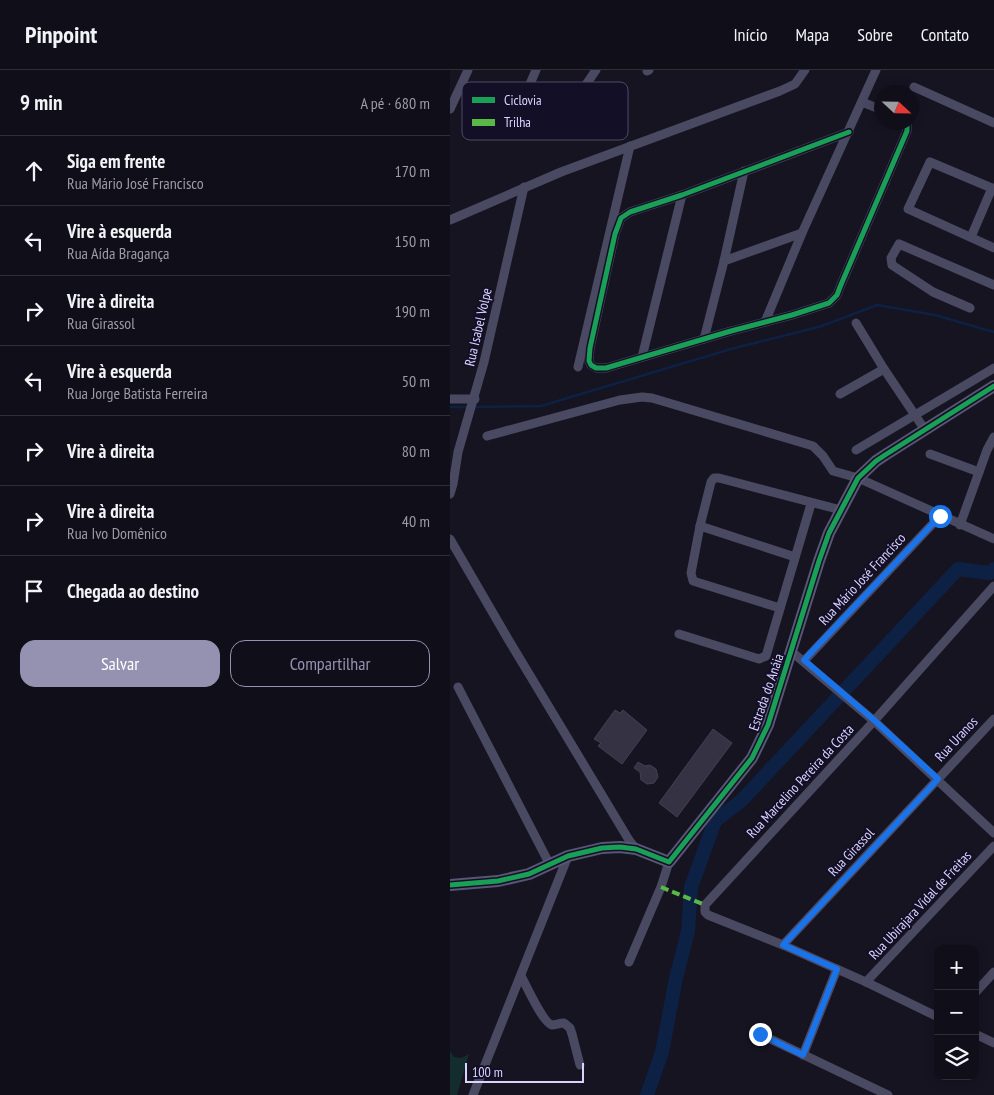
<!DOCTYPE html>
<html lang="pt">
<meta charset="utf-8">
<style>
:root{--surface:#100f19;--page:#191822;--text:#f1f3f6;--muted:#9c9ca2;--line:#302f38;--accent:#9591b1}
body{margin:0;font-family:"PT Sans Narrow",sans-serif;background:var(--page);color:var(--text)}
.controls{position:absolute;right:15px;bottom:15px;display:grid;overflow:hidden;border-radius:10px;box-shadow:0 2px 12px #0003}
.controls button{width:45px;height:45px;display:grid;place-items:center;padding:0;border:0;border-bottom:1px solid var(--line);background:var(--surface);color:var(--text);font:25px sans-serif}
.compass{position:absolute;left:424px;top:15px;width:45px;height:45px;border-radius:50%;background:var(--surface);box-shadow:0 2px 12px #0003;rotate:112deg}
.scale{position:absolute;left:15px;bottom:12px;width:119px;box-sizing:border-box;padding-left:5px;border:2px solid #d9d4ff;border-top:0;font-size:14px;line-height:18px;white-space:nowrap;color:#d9d4ff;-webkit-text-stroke:4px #130f26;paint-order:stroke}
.stop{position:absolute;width:15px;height:15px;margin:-11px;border:4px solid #1a73e8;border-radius:50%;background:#fff}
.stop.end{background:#1a73e8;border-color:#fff;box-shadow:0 1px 5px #0008}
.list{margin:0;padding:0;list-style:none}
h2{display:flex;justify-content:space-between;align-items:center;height:65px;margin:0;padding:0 20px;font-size:21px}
h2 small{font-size:16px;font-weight:400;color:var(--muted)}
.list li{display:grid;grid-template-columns:32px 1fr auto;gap:15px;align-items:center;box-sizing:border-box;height:70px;padding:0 20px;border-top:1px solid var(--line)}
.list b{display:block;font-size:19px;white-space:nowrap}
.list p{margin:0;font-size:16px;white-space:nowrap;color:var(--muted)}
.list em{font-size:16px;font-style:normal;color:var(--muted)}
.actions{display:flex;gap:10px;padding:15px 20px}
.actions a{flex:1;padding:11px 0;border:1px solid var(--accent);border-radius:15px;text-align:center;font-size:18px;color:var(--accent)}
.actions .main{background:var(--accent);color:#fff}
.icon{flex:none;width:28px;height:28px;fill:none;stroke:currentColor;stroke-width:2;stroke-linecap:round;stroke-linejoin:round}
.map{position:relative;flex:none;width:544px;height:1025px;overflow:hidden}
header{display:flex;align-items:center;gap:30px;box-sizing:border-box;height:70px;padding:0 25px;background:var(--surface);border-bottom:1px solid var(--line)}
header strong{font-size:24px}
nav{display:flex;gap:28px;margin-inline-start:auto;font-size:18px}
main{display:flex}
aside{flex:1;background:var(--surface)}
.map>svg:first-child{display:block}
.green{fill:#132c2d}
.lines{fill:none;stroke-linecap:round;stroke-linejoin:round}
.stream{stroke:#0d2144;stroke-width:2.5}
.river{stroke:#0d2144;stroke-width:14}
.building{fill:#343243;stroke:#433f54}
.street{stroke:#4a4962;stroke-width:9}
.secondary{stroke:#575674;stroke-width:12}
.quiet{stroke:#58b947;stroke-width:4;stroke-dasharray:8 4;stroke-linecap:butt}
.cycleway-casing{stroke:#130f26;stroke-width:8}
.cycleway{stroke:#1a9f57;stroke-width:5}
.route{stroke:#1a73e8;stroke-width:6}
.labels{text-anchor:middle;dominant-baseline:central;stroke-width:4;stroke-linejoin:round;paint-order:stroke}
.street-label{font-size:14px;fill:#d9d4ff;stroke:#130f26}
.key{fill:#130f26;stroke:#4e4a67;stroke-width:1}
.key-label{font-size:14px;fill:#d9d4ff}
</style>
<header>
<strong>Pinpoint</strong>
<nav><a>Início</a><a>Mapa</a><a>Sobre</a><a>Contato</a></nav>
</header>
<main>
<aside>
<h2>9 min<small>A pé · 680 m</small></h2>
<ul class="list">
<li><svg class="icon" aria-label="ahead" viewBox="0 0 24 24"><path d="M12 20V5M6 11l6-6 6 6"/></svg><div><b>Siga em frente</b><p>Rua Mário José Francisco</p></div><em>170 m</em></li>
<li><svg class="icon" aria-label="left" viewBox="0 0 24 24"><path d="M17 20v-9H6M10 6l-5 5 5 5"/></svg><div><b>Vire à esquerda</b><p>Rua Aída Bragança</p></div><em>150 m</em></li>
<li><svg class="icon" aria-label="right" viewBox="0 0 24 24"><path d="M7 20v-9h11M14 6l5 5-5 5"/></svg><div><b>Vire à direita</b><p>Rua Girassol</p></div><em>190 m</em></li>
<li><svg class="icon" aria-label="left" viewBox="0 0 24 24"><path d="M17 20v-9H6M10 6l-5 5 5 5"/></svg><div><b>Vire à esquerda</b><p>Rua Jorge Batista Ferreira</p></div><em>50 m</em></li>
<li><svg class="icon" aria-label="right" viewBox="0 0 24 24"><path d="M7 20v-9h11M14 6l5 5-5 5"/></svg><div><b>Vire à direita</b></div><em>80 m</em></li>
<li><svg class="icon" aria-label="right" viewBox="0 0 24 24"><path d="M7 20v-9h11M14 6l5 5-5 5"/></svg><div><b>Vire à direita</b><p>Rua Ivo Domênico</p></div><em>40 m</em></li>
<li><svg class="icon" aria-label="arrive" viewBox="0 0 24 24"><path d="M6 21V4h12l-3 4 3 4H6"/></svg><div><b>Chegada ao destino</b></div></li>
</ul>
<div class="actions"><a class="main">Salvar</a><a>Compartilhar</a></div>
</aside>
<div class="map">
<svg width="544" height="1025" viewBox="0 0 544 1025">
<rect width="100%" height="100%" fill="#161421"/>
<polygon class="green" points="0,981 4,987 11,988 19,984 7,1025 0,1025"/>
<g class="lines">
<g class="stream">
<polyline points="0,337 18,337"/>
<polyline points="24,337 91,336 281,279 372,256 427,235 485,245 544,262"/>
</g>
<polyline class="river" points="197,1025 212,982 226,908 238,861 241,817 265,751 291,731 508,499 539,503 544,499"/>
</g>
<g class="building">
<polygon points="165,640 170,643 173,640 197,660 172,694 148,676 151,673 144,669"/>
<polygon points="263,659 282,673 227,747 209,733"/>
<polygon points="188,692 195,696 200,695 206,699 208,707 204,713 197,714 191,710 190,702 184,698"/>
</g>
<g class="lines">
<g class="street">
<polyline points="197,1 199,0"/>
<polyline points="464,17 544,53"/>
<polyline points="133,19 146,0"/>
<polyline points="74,28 86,0"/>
<polyline points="412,32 432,40"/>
<polyline points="0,39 18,0"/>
<polyline points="399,62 232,125 180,142 171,148 165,164 140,278 139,291 141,295 146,298 156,298 281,261 342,245 379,233 387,225 390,217 457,61 457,52"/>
<polyline points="544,119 480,92 458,139 544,178"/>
<polyline points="0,150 111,102 330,21 345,14 355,0"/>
<polyline points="521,167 542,118"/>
<polyline points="274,191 352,163"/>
<polyline points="520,238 483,222 442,195 441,188 449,174 544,215"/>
<polyline points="315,252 352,163 426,0"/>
<polyline points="406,253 434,299 475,360"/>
<polyline points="254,269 274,191 294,101"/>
<polyline points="192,287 232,125"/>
<polyline points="128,297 180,76"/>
<polyline points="390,324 434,299"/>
<polyline points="0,329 25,329"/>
<polyline points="37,366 170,330 192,327 202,328 363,376 373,386 383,401 408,408 544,469"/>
<polyline points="406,380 544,298"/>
<polyline points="480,384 529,402"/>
<polyline points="0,424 3,414 8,382 34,292 74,117"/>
<polyline points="510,455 537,380 544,367"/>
<polyline points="250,456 241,503 243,511 330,538"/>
<polyline points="0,469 58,569 179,770 186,779"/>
<polyline points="345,487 250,456 261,412 264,408 269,408 391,440"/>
<polyline points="229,564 309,589 316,586 361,434"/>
<polyline points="342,582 424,651 544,763"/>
<polyline points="354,591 490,446"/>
<polyline points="8,617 100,795"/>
<polyline points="333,875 544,649"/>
<polyline points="179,892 211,817 219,792"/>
<path d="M71 906C76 915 93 953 102 955 105 955 110 953 114 953L120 958 122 964 130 995"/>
<polyline points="416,912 544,776"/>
<polyline points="525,923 544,902"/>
<polyline points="488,947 416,912 333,875 258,845 255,842 255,835 424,651 544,516"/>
<polyline points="310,964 438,1025"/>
<polyline points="525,964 544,973"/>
<polyline points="353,985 387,899"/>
<polyline points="23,1025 118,786"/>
</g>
<polyline class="secondary" points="0,815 48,811 79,804 118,786 152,778 170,777 186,779 219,792 302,688 318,655 369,491 379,463 408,408 426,391 435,385 544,316"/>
<polyline class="quiet" points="211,817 255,835"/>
<defs>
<g id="cycleway">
<polyline points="399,62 232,125 180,142 171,148 165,164 140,278 139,291 141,295 146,298 156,298 281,261 342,245 379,233 387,225 390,217 457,61 457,52"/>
<polyline points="0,815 48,811 79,804 118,786 152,778 170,777 186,779 219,792 302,688 318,655 369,491 379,463 408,408 426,391 435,385 544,316"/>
</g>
</defs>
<use href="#cycleway" class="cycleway-casing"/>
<use href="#cycleway" class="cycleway"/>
</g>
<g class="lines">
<polyline class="route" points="310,964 353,985 387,899 333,875 488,709 424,650 354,590 490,446"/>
</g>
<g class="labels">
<g class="street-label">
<text transform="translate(28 257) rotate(-77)">Rua Isabel Volpe</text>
<text transform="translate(412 509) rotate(-47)">Rua Mário José Francisco</text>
<text transform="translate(316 622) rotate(-71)">Estrada do Anáia</text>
<text transform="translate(506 669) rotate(-47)">Rua Uranos</text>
<text transform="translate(350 711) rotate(-47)">Rua Marcelino Pereira da Costa</text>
<text transform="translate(401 782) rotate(-47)">Rua Girassol</text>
<text transform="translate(470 835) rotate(-47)">Rua Ubirajara Vidal de Freitas</text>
</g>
</g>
<rect x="12" y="12" width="166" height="58" rx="8" class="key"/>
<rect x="22" y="27" width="23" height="6" fill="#1a9f57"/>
<rect x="22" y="49" width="23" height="7" fill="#58b947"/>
<g class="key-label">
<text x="54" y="35">Ciclovia</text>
<text x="54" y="57">Trilha</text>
</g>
</svg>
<div class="controls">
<button>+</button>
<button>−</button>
<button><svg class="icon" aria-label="layers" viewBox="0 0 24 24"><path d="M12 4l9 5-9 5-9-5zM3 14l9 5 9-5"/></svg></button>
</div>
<svg class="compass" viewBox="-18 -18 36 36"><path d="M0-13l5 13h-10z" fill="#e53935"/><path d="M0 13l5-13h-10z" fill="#9c9ca2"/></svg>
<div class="scale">100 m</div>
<div class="stop" style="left:490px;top:446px"></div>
<div class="stop end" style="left:310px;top:964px"></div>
</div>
</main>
